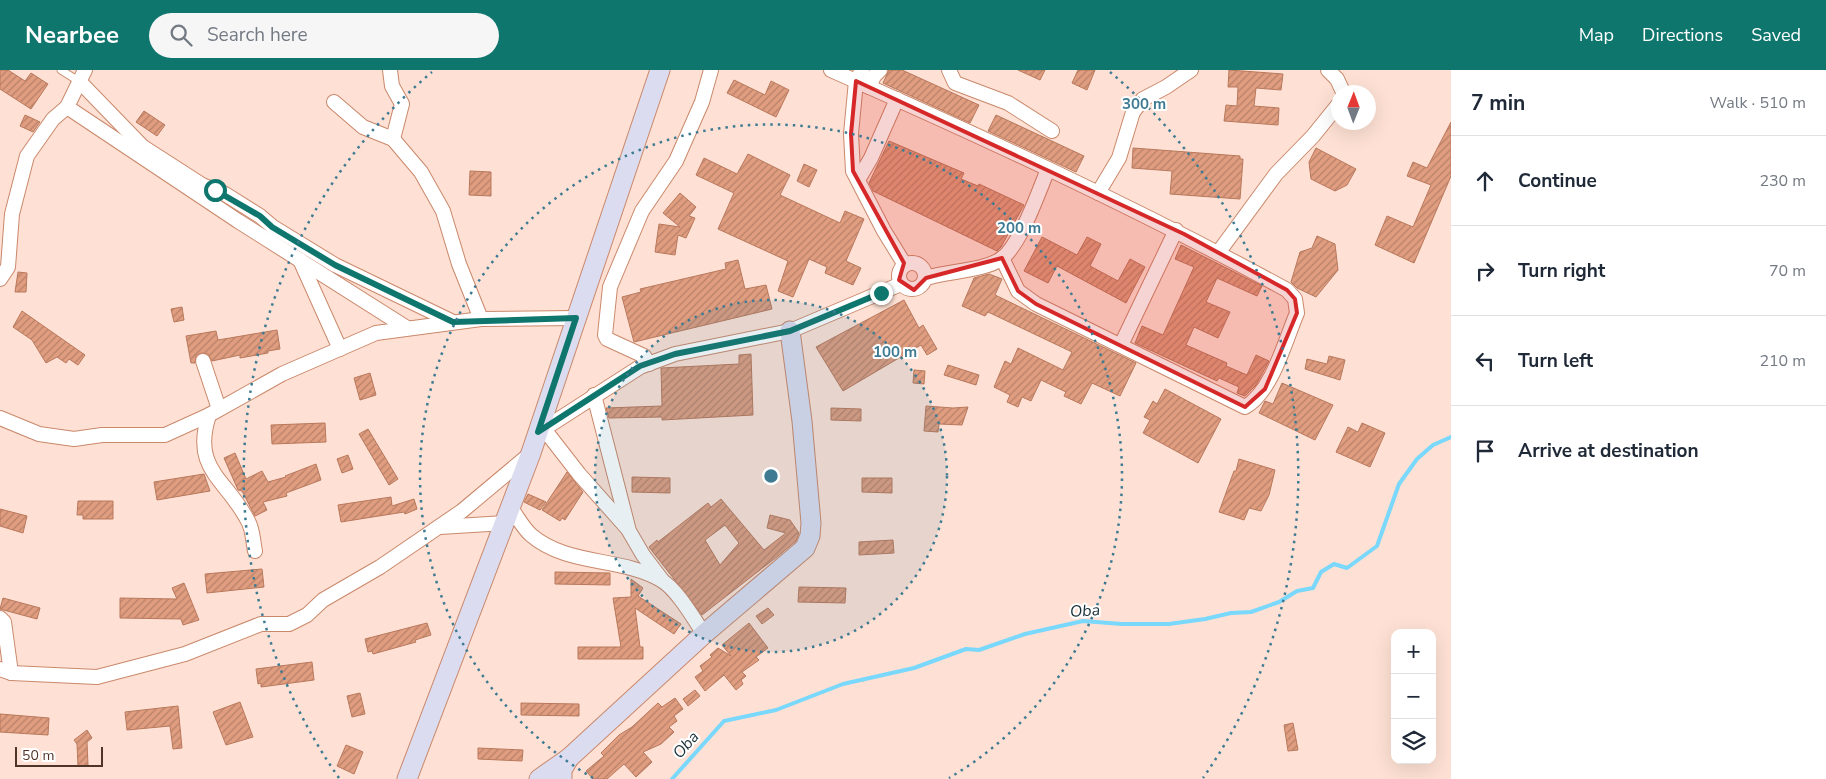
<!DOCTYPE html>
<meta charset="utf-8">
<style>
:root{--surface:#fff;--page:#f6f6f7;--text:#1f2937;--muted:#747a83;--line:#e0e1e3;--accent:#0f766e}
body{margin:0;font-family:"Nunito Sans",sans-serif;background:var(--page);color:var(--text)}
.controls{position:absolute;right:15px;bottom:15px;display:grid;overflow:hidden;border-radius:10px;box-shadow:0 5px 20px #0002}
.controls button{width:45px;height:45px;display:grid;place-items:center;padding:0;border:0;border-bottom:1px solid var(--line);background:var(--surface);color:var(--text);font:25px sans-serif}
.compass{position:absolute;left:1331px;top:15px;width:45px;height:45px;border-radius:50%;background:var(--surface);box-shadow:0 5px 20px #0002;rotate:1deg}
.scale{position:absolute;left:15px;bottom:12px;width:88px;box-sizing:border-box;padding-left:5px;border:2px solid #503428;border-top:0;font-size:14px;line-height:18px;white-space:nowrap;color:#503428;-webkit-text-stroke:4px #fff;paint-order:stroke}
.stop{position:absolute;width:15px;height:15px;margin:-11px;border:4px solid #0f766e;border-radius:50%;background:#fff}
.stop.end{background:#0f766e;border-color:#fff;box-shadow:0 1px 5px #0008}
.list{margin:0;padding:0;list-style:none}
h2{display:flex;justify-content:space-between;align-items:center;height:65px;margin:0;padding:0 20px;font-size:21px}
h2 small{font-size:16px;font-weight:400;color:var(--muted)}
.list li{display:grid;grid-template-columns:32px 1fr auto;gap:15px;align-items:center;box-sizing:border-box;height:90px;padding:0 20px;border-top:1px solid var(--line)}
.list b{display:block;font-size:19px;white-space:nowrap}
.list em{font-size:16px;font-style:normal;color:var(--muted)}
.icon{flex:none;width:28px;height:28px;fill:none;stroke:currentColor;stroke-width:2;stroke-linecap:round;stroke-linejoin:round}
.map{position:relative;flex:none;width:1451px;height:709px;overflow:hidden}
header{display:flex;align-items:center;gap:30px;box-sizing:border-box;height:70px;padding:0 25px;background:var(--accent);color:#fff}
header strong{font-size:24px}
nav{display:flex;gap:28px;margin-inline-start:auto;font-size:18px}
.search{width:350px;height:45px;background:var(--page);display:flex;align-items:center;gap:12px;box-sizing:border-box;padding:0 18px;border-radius:28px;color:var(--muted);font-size:19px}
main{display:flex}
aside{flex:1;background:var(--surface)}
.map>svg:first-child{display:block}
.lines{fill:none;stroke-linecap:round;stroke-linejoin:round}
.stream{stroke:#79d8fb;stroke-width:4}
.building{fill:url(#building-hatch);stroke:#b9785c;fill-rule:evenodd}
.lane-casing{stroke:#ca886b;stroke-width:9}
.street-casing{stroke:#ca886b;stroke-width:16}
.secondary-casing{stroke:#ca886b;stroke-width:21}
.lane{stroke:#fff;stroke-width:7}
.street{stroke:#fff;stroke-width:14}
.secondary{stroke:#dcdcf0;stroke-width:19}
.route{stroke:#0f766e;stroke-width:6}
.marked{fill:#d62828;fill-opacity:0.2;stroke:#d62828;stroke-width:4;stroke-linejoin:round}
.ring{fill:none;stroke:#3e7b92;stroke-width:2.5;stroke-dasharray:2.5 5}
.labels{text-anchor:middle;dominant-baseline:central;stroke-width:4;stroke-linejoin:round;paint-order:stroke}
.water-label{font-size:16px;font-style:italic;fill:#1b3139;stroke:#fff}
.centre{fill:#3e7b92;stroke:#fff;stroke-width:2.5}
.ring-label{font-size:15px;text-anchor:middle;font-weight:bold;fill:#3e7b92;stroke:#fff;stroke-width:4;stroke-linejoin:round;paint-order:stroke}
</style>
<header>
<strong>Nearbee</strong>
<div class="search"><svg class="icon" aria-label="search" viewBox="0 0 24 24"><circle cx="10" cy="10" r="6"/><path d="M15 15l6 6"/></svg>Search here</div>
<nav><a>Map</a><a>Directions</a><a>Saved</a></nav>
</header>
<main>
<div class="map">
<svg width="1451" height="709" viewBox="0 0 1451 709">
<defs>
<pattern id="building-hatch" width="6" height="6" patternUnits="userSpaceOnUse" patternTransform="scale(1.25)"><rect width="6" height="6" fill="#e09d80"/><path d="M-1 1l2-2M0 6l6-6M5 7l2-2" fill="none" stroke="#b88169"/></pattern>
</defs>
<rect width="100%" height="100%" fill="#fee1d4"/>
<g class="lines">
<polyline class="stream" points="672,709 724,651 776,640 843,614 914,598 966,579 979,580 1025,564 1083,551 1122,554 1169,554 1205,549 1231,543 1251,542 1279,532 1297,521 1313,518 1321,502 1334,494 1347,498 1377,476 1399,414 1417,389 1433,375 1451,367"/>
</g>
<g class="building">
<polygon points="0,0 8,0 25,11 31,3 48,14 31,39 0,19"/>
<polygon points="889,0 902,0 979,35 970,53 883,13"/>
<polygon points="1018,0 1045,0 1040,10"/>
<polygon points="1078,0 1095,0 1087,20 1072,13"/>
<polygon points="1229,0 1283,4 1281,20 1256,18 1254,36 1279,38 1278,55 1224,51 1226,35 1237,36 1238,17 1228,17"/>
<polygon points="734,10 765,25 771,11 789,20 776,47 727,23"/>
<polygon points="144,41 165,55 157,66 136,52"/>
<polygon points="25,45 40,52 33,62 20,56"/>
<polygon points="996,45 1084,86 1076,102 988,61"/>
<polygon points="1451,52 1451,106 1414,193 1375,175 1387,146 1413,157 1431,115 1407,106 1413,92 1427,98"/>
<polygon points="889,71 964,103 961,109 978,116 979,114 1024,135 1001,177 997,181 873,121 869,113"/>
<polygon points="1133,78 1240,86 1240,89 1243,89 1240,129 1170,124 1172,101 1132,98"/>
<polygon points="1316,78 1356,99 1347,115 1335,121 1311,109 1309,92"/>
<polygon points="748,84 790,105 780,125 840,153 845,141 864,149 846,191 861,198 853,215 825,203 827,197 809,189 793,227 778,221 788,191 718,159 734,123 696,105 704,88 737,104"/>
<polygon points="804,94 817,100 809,117 797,111"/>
<polygon points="470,101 491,102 491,126 469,125"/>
<polygon points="680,123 696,137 689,146 695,148 686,168 678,165 675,185 655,182 659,154 680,157 663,143"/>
<polygon points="1317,166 1335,174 1338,200 1316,227 1297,218 1291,212 1300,182 1312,178"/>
<polygon points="1042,167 1077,185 1087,167 1101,174 1090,196 1118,211 1130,189 1145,197 1126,233 1057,196 1048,213 1024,201"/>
<polygon points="1181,175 1262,216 1257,226 1217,208 1206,232 1230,242 1218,268 1194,257 1186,275 1227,293 1226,296 1247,305 1256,285 1269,291 1256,315 1245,326 1237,323 1239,317 1219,308 1217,311 1135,273 1142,256 1163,265 1194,197 1175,189"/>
<polygon points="738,190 745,219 766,215 772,239 634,272 622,227 641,222 640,219 726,199 725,193"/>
<polygon points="18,202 27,203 26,222 15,222"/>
<polygon points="989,204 1002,209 995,225 1136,293 1120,326 1092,313 1081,334 1064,326 1066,322 1041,310 1031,331 1022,327 1018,337 1007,332 1010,325 994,317 1005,291 1011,294 1018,278 1063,300 1072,282 988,242 985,246 962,236 974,208"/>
<polygon points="904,230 919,258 923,255 937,279 927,285 921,275 843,321 816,277"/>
<polygon points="182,237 184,250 174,252 171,239"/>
<polygon points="22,241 85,285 78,295 69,289 66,293 57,287 46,293 32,270 13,257"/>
<polygon points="277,260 280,279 268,281 268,283 240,288 240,285 212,291 208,284 201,283 196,286 195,293 191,293 186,266 216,261 218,270"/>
<polygon points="751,284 753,345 662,350 662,347 609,348 606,338 662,336 661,298 739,294 739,285"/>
<polygon points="1329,286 1345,290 1340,310 1305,299 1307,289 1327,294"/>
<polygon points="948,295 979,305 976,315 944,305"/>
<polygon points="914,300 925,301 924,314 913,313"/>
<polygon points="370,303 376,325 360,330 354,308"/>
<polygon points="1282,313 1333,335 1315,370 1259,343 1265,331 1273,334"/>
<polygon points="1165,319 1221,349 1198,393 1143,363 1150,350 1144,347 1153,331 1157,334"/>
<polygon points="926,336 953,338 968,337 962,355 939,354 938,362 924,361"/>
<polygon points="831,338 861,339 861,351 831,350"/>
<polygon points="325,353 326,372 272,374 271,355"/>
<polygon points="1362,353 1385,363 1370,397 1336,382 1348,357 1358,362"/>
<polygon points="368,359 398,409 389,415 359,364"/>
<polygon points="235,383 246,409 262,401 268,412 286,407 285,406 316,394 321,410 286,423 287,426 263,432 267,440 255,446 242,421 238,420 224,388"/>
<polygon points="348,385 353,399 342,403 337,389"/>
<polygon points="1239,389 1275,400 1269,425 1261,441 1249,438 1244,450 1219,442 1234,401 1236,401"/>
<polygon points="567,402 583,422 565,450 562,448 560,451 542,440"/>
<polygon points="204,404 210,421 157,430 154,412"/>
<polygon points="632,407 670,408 670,423 632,422"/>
<polygon points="862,408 892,408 892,423 862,422"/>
<polygon points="528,424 546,432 540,440 524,432"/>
<polygon points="391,427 392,436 414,429 417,439 405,444 404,442 341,452 338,435"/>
<path d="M721 429 764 480 786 463 767 458 770 445 790 450 799 463 796 471 778 486 702 545 649 477 657 470 658 472 708 433 711 437ZM725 455 739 473 720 495 705 470Z"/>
<polygon points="78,431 113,431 113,449 83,449 83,445 77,445"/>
<polygon points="0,439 27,446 23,463 0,456"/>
<polygon points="893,470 894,483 859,485 859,472"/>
<polygon points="262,499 264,517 207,523 205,504"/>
<polygon points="555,502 610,503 610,515 555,514"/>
<polygon points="631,509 643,518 638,526 681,554 674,564 635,538 640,577 643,577 643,589 578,589 578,577 621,577 613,528 631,527"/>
<polygon points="184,513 199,550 183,555 181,549 120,548 120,528 177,529 172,518"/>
<polygon points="799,517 846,518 845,533 798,532"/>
<polygon points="3,528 40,538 37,549 0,539"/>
<polygon points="768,538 774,545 762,554 756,546"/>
<polygon points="427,553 431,565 415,570 416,572 373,584 372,581 368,582 365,569"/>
<polygon points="749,553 768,578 756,587 759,590 742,602 746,606 741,610 743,614 736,620 724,605 705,621 695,607 703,601 700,596 712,587 710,585 718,578 731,586 722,575"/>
<polygon points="312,592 314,610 261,617 261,613 258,614 256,599"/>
<polygon points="695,620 700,626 688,636 683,629"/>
<polygon points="360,623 365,644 352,647 347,626"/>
<polygon points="675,628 683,639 674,646 677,651 669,657 674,662 661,674 643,682 652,692 636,707 624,694 607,709 593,709 586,701 604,686 601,683 619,665 632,657 658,633 662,637"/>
<polygon points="240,632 253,667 226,675 213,642"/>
<polygon points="521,633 579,634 579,646 521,645"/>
<polygon points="178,636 182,678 173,679 170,656 127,660 125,642"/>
<polygon points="0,644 49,648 48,665 0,662"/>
<polygon points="1293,653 1298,680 1288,681 1284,655"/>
<polygon points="87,660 92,668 87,672 88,695 78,696 77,674 74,670"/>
<polygon points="346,675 363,682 354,704 337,696"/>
<polygon points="478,678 523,680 522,691 478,689"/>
</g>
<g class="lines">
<defs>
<polyline id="lane" points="61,0 80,12"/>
<g id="street">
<polyline points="390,0 392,16 402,34 393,69"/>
<path d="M831 0C985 68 1139 139 1287 220L1295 229 1297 243C1285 271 1272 322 1245 337L1036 234 1018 221 1002 188"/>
<polyline points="862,0 856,11 851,64 853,101 884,161 905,195"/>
<polyline points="949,0 955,13 1008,33 1052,61"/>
<polyline points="1328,0 1337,9 1343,22"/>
<polyline points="80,12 143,77 202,115 225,124 260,146 273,157 335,195 453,252"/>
<polyline points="869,17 874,6 880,0"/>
<polyline points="334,32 363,57 393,69 421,102 443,141 459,194 481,249"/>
<polyline points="67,37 238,151 407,258"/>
<polyline points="858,110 871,88 897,29"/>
<polyline points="1098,123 1119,88 1133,42 1143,29 1166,17 1191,0"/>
<polyline points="1218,183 1276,104 1313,66 1338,35"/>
<polyline points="300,190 340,279"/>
<circle cx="912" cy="206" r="13"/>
<path d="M926 208C948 201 983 201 1001 189 1020 176 1039 121 1048 99"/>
<polyline points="0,209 8,197 12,144 27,86 53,49 67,37 85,0"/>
<polyline points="1121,275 1176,160"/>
<polyline points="203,291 219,339"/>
<polyline points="649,294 644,286 607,269 605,265 610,217 642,141 676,91 702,32 711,0"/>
<polyline points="594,325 629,461 643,485 662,510"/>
<path d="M209 345C191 400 227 409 248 451 253 459 253 472 255 481"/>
<polyline points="0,348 39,364 74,369 102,365 165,365 209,345 282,304 376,263 481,249 576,248"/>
<polyline points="544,359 579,404 627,458"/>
<polyline points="539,362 640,297 675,284 790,261 901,214"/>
<path d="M510 437C517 446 523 458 531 465 567 496 621 487 661 510 677 519 694 549 704 564"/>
<polyline points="440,457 505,453"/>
<polyline points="0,548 4,552 11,603"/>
<polyline points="0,599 11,603 97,607 185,584 261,554 289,554 307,545 323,530 380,497 462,441 530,384"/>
</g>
<g id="secondary">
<polyline points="407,709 531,383 660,0"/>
<polyline points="539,709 569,688"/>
<polyline points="562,709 562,700 569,688 704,564 805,478 810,466 811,453 802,351 790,261"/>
</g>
</defs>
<use href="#lane" class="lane-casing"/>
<use href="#street" class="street-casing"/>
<use href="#secondary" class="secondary-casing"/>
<use href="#lane" class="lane"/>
<use href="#street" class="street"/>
<use href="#secondary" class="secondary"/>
</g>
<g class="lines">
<polyline class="route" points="215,120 260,146 272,157 335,195 453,252 576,248 538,362 640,296 675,284 790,261 881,223"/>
</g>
<path class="marked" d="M856 11 1184 164 1287 220 1295 229 1297 243 1265 319 1245 337 1036 234 1018 221 1002 188 926 208 914 220 899 210 904 193 853 101 851 64Z"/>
<circle cx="771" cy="406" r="176" fill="#3e7b92" fill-opacity=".12"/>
<g class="ring">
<circle cx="771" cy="406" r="176"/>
<path d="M593 708A351 351 0 1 1 949 708"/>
<path d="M339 708A527 527 0 0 1 432 2M1110 2A527 527 0 0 1 1203 708"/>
</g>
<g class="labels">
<g class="water-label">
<text transform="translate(1085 541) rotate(-4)">Oba</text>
<text transform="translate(686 675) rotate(-48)">Oba</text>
</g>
</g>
<circle cx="771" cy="406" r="8" class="centre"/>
<g class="ring-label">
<text x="1144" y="39">300 m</text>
<text x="1019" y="163">200 m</text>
<text x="895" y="287">100 m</text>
</g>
</svg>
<div class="controls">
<button>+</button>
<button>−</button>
<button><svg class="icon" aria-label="layers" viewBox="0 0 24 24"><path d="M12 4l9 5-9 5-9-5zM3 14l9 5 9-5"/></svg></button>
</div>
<svg class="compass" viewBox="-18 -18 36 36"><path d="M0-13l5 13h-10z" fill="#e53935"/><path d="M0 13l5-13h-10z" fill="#747a83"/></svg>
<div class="scale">50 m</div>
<div class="stop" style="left:215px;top:120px"></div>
<div class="stop end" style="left:881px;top:223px"></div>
</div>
<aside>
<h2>7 min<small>Walk · 510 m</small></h2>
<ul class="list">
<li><svg class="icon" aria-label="ahead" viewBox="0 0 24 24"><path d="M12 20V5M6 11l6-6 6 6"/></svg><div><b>Continue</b></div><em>230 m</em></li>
<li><svg class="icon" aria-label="right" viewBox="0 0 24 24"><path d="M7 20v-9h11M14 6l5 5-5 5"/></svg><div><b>Turn right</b></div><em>70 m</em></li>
<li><svg class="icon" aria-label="left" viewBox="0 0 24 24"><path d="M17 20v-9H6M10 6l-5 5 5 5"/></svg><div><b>Turn left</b></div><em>210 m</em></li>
<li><svg class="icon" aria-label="arrive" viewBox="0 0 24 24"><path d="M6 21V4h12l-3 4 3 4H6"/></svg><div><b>Arrive at destination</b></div></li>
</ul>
</aside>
</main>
